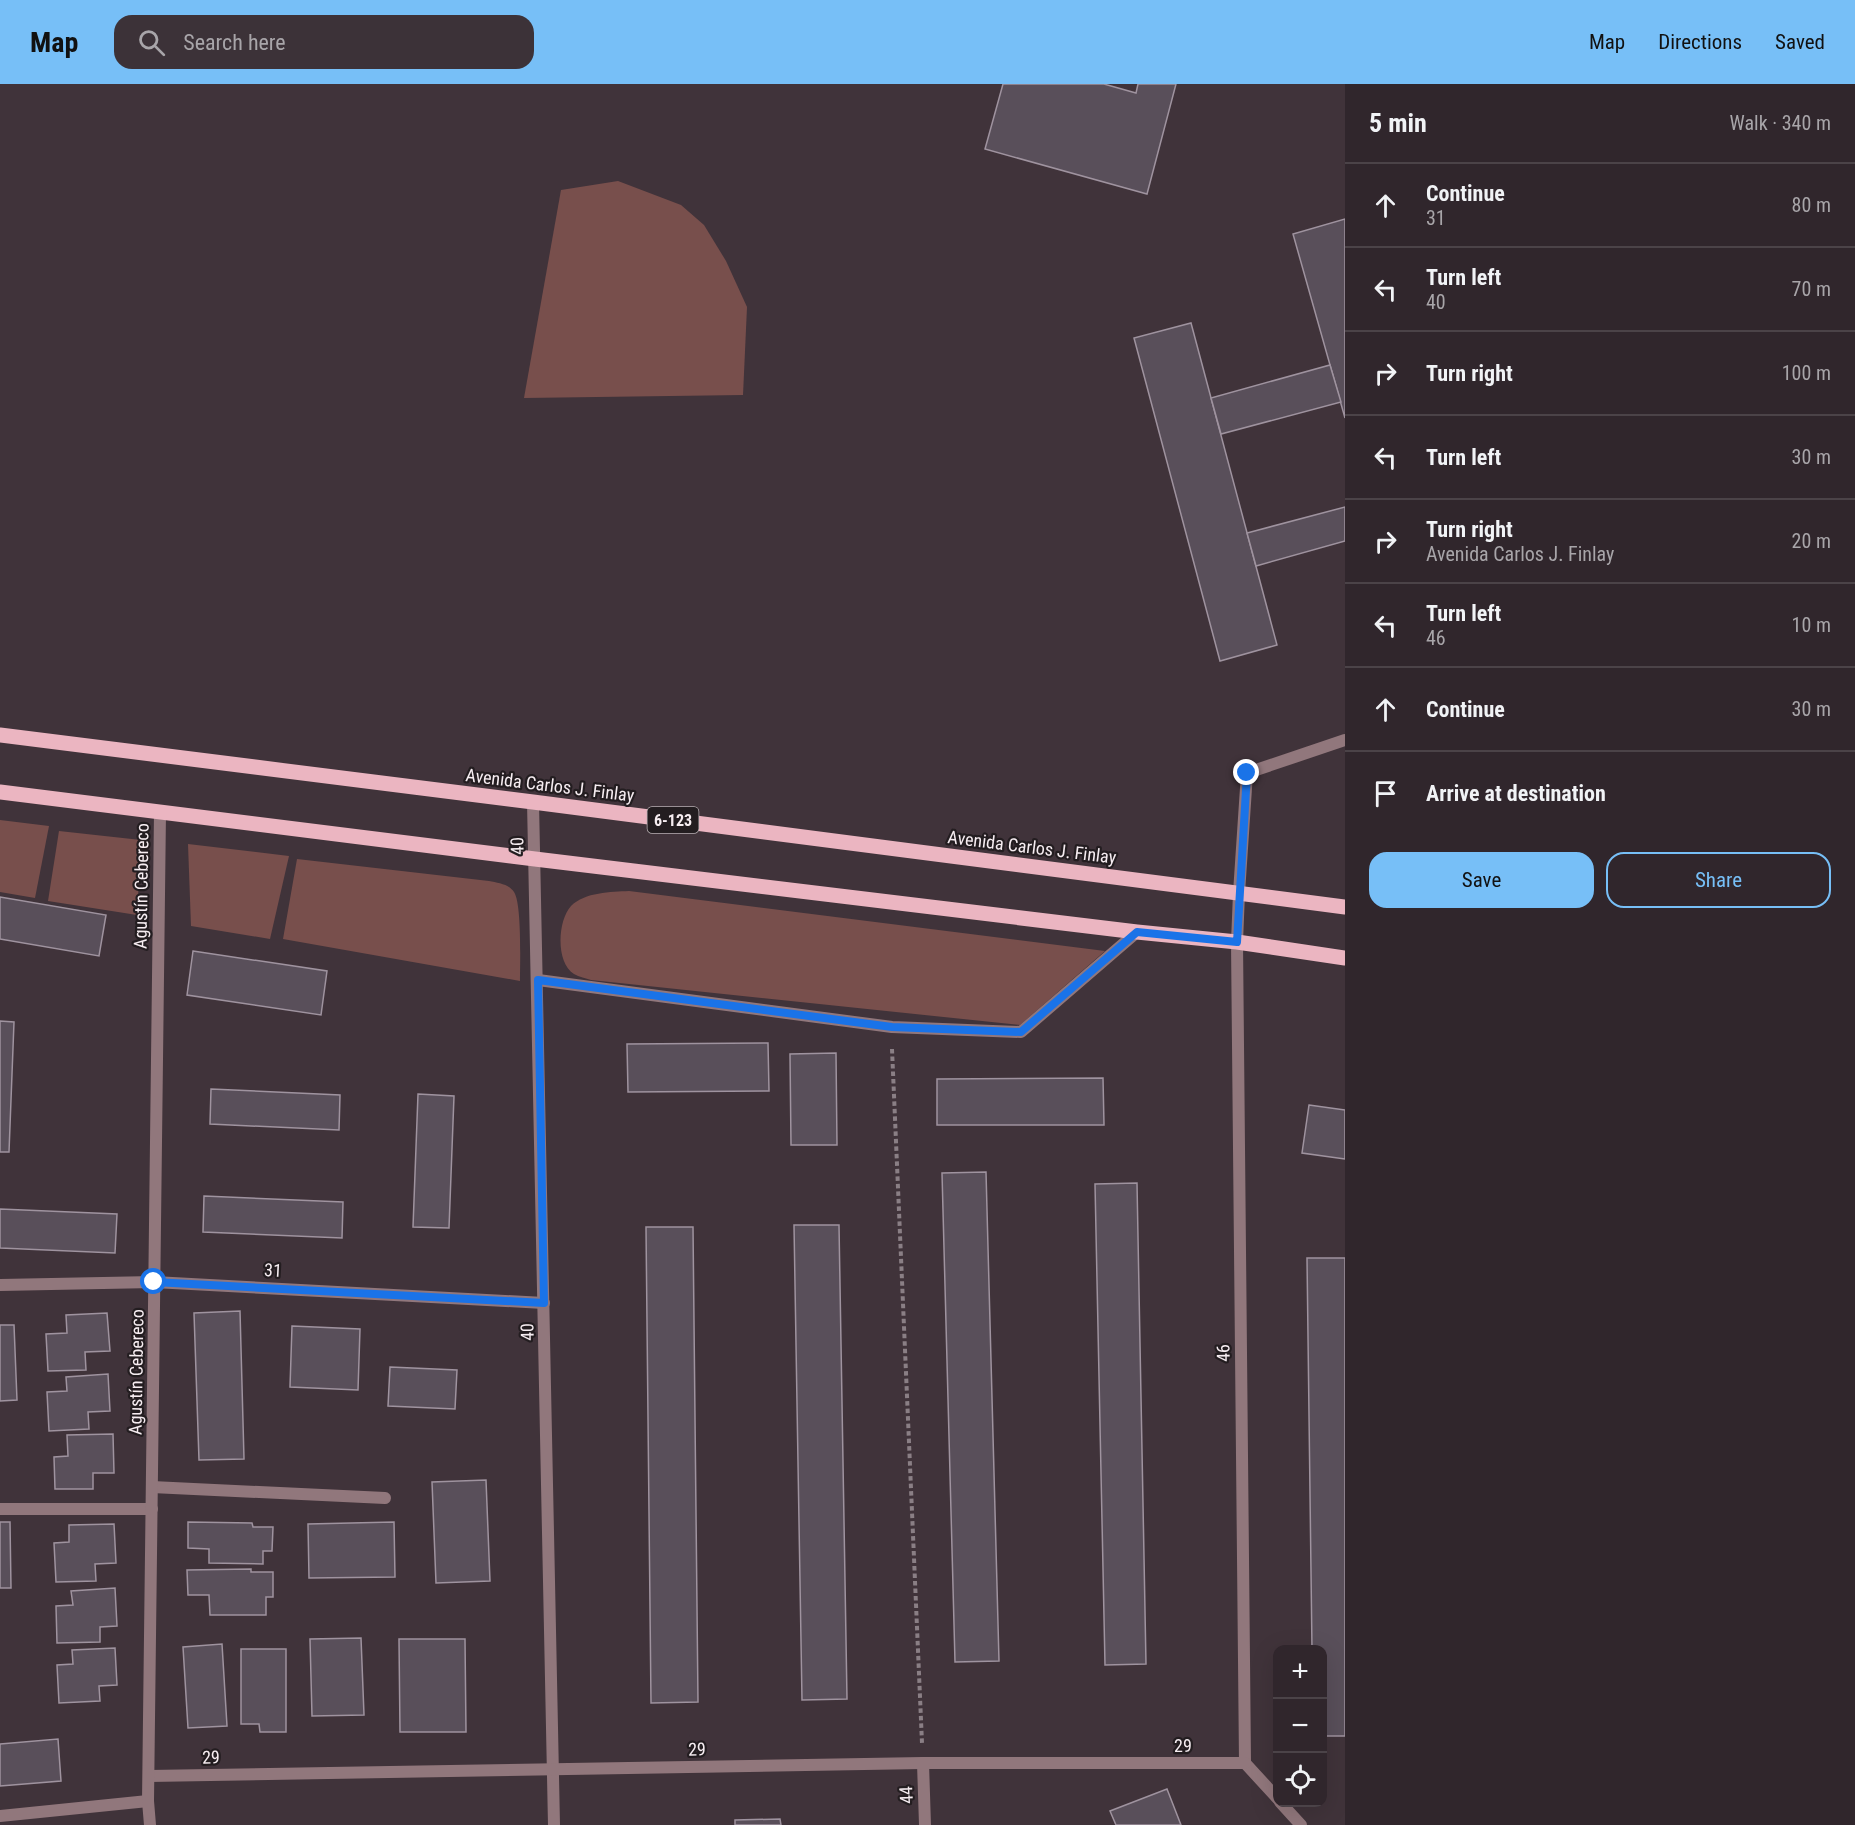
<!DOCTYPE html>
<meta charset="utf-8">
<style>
:root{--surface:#30262c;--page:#3c3238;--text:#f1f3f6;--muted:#a8a5a9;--line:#4b4348;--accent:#77bff7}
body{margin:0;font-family:"Roboto Condensed",sans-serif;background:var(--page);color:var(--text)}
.controls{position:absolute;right:18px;bottom:18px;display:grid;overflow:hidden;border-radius:12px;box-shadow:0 6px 24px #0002}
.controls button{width:54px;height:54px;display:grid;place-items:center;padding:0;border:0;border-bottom:2px solid var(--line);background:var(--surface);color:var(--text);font:30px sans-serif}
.stop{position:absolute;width:18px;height:18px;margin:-14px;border:4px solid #1a73e8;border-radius:50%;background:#fff}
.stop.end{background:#1a73e8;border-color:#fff;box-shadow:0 2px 6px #0008}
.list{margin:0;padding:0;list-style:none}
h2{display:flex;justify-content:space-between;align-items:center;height:78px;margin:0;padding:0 24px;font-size:26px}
h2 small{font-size:20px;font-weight:400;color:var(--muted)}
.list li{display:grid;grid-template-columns:39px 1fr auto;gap:18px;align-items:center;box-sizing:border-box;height:84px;padding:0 24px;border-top:2px solid var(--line)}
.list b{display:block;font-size:22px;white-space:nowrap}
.list p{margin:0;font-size:20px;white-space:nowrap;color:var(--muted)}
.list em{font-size:20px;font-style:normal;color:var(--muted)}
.actions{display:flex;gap:12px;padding:18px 24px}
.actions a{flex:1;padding:14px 0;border:2px solid var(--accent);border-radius:18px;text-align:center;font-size:21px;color:var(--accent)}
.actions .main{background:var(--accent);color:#111}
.icon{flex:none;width:33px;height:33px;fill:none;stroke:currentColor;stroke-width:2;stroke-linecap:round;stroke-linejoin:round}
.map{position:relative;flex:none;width:1345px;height:1741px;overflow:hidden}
header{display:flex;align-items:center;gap:36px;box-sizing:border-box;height:84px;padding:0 30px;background:var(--accent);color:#111}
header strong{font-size:28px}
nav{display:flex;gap:33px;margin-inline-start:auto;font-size:21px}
.search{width:420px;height:54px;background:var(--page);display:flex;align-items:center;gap:15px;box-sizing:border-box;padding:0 21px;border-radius:18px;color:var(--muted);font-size:22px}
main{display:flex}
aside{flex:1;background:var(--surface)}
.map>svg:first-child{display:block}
.green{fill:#784f4c}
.building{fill:#594f5a;stroke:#9f939f;stroke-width:1.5}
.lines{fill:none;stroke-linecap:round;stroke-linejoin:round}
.path{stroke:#8a7f85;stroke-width:4;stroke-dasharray:4.5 3;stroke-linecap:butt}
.service{stroke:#91777c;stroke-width:12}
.minor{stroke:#91777c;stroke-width:12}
.primary{stroke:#ebb5c1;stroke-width:15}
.route{stroke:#1a73e8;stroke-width:8}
.labels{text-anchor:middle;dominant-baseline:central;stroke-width:4.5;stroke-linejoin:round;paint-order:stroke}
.shield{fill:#231d20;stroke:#b7afb2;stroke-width:1.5}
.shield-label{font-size:16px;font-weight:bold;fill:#f6edf1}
.street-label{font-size:18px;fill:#f6edf1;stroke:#231d20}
</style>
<header>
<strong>Map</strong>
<div class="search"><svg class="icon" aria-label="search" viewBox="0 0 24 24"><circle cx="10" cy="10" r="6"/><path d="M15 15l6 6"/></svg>Search here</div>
<nav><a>Map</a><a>Directions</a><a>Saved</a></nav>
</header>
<main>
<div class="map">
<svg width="1345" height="1741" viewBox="0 0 1345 1741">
<rect width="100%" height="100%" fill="#40333a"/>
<g class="green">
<polygon points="618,97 681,121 704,141 726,177 747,223 743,311 524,314 561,106"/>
<polygon points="0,736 49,742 35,814 0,808"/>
<polygon points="59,747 141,756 137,831 48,817"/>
<polygon points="188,760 289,772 270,855 191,842"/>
<path d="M297 775 489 797C498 799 509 800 514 808 522 820 520 880 520 897L283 855Z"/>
<path d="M629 807 1105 867 1020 941 591 896C586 894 579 893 574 890 555 878 558 836 571 822 585 808 611 808 629 807Z"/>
</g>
<g class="building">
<polygon points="1003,0 1104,0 1136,9 1138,0 1176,0 1147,110 985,65"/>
<polygon points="1345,135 1345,334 1293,150"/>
<polygon points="1191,239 1277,561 1220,577 1134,254"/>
<polygon points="1330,281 1341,318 1221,350 1211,314"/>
<polygon points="1345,423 1345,457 1256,482 1247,449"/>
<polygon points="0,813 106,831 99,872 0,855"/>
<polygon points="193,867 327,887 321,931 187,911"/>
<polygon points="0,937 14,938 9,1068 0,1068"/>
<polygon points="768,959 769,1007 628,1008 627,960"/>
<polygon points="836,969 837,1061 791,1061 790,970"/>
<polygon points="1103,994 1104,1041 937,1041 937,995"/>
<polygon points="211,1005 340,1011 339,1046 210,1040"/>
<polygon points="418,1010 454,1012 449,1144 413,1143"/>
<polygon points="1309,1021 1345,1026 1345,1075 1302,1069"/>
<polygon points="986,1088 999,1577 955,1578 942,1089"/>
<polygon points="1137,1099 1146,1580 1105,1581 1095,1100"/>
<polygon points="204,1112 343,1118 342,1154 203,1148"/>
<polygon points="0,1125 117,1130 115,1169 0,1164"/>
<polygon points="794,1141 839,1141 847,1615 802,1616"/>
<polygon points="646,1143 693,1143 698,1618 651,1619"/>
<polygon points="1307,1174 1345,1174 1345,1652 1322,1652 1322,1566 1312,1566"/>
<polygon points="240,1227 244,1375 199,1376 194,1229"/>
<polygon points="107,1229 110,1267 85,1268 86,1286 48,1287 46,1250 67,1249 66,1231"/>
<polygon points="0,1241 14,1241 17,1316 0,1317"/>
<polygon points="292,1242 360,1245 358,1306 290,1303"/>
<polygon points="390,1283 457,1286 455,1325 388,1322"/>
<polygon points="108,1290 110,1327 88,1328 89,1345 49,1347 47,1308 67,1307 66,1293"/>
<polygon points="113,1350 114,1389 93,1389 93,1405 55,1405 54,1373 68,1372 67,1351"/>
<polygon points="486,1396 490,1497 436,1499 432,1398"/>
<polygon points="0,1438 10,1438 11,1504 0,1504"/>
<polygon points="188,1438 252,1439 253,1443 273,1443 272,1467 263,1467 263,1480 209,1479 209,1465 188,1464"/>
<polygon points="394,1438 395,1493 309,1494 308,1440"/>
<polygon points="114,1440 116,1479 95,1480 96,1497 56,1498 54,1459 69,1458 69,1441"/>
<polygon points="251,1485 251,1488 273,1488 273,1513 266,1513 266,1531 210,1531 209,1511 188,1511 187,1486"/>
<polygon points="115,1504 117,1542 100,1543 100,1558 57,1559 56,1522 73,1521 71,1507"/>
<polygon points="361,1554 364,1631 312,1632 310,1555"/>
<polygon points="399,1555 465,1555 466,1648 400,1648"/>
<polygon points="222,1560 227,1642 188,1644 183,1563"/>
<polygon points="115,1564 117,1601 99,1602 100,1617 59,1619 57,1581 73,1580 72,1566"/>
<polygon points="241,1565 286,1565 286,1648 260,1648 259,1640 241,1640"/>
<polygon points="58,1655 61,1697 0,1702 0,1660"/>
<polygon points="1167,1705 1181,1741 1116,1741 1110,1727"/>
<polygon points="780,1735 781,1741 735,1741 735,1736"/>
</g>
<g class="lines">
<polyline class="path" points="892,965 922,1659"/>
<g class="service">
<polyline points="1239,809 1247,689 1345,656"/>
<polyline points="538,896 892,943 1021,948 1137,848"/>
</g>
<g class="minor">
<polyline points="533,718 554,1741"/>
<polyline points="1239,809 1237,858 1245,1679 1278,1715"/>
<polyline points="0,1201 154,1198 544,1219"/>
<polyline points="152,1403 385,1414"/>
<polyline points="0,1425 152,1425"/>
<polyline points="923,1679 925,1741"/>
<polyline points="149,1692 923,1679 1245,1679"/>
<polyline points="1280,1718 1301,1741"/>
<polyline points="0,1732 148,1717"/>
<polyline points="150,1741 148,1717 160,728"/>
</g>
<g class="primary">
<polyline points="0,651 533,718 1345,823"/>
<polyline points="0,708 535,775 1137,848 1237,858 1345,874"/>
</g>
</g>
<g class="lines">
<polyline class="route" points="154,1198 544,1219 538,896 892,943 1021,948 1137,848 1237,858 1247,689"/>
</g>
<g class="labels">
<rect class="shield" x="647.5" y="723" width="51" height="26" rx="4.5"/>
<g class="shield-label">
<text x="673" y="736">6-123</text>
</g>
<g class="street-label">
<text transform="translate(550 701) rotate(7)">Avenida Carlos J. Finlay</text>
<text transform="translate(517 762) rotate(-92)">40</text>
<text transform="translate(1032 763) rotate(7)">Avenida Carlos J. Finlay</text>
<text transform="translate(141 802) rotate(-89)">Agustín Cebereco</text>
<text transform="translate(273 1186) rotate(3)">31</text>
<text transform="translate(527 1248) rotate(-91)">40</text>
<text transform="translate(1223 1269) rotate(-91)">46</text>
<text transform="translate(136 1288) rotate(-89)">Agustín Cebereco</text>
<text x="1183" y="1661">29</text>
<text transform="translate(697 1665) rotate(-1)">29</text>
<text transform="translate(211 1673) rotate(-1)">29</text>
<text transform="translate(906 1711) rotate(-93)">44</text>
</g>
</g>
</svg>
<div class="controls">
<button>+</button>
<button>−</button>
<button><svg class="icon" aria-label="locate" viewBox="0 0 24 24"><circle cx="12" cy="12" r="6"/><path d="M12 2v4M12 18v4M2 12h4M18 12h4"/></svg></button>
</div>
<div class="stop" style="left:154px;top:1198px"></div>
<div class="stop end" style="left:1247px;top:689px"></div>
</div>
<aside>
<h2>5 min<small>Walk · 340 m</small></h2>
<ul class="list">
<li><svg class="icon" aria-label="ahead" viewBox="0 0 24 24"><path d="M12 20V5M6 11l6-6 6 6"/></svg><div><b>Continue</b><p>31</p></div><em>80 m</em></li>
<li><svg class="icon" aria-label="left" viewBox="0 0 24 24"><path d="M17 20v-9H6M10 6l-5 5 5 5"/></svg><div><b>Turn left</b><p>40</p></div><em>70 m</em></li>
<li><svg class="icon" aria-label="right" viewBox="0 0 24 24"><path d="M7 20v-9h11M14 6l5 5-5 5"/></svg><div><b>Turn right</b></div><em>100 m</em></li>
<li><svg class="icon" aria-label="left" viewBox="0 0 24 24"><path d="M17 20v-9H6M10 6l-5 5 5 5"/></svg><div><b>Turn left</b></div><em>30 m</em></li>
<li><svg class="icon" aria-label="right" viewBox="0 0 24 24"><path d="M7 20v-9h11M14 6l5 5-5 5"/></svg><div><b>Turn right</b><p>Avenida Carlos J. Finlay</p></div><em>20 m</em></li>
<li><svg class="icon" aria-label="left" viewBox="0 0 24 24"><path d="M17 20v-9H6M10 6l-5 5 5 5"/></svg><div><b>Turn left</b><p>46</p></div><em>10 m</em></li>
<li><svg class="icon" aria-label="ahead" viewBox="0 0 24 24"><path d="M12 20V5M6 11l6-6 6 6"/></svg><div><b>Continue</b></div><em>30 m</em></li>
<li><svg class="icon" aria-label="arrive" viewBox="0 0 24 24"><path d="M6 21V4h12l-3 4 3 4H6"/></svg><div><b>Arrive at destination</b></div></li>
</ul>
<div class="actions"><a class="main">Save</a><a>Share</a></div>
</aside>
</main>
